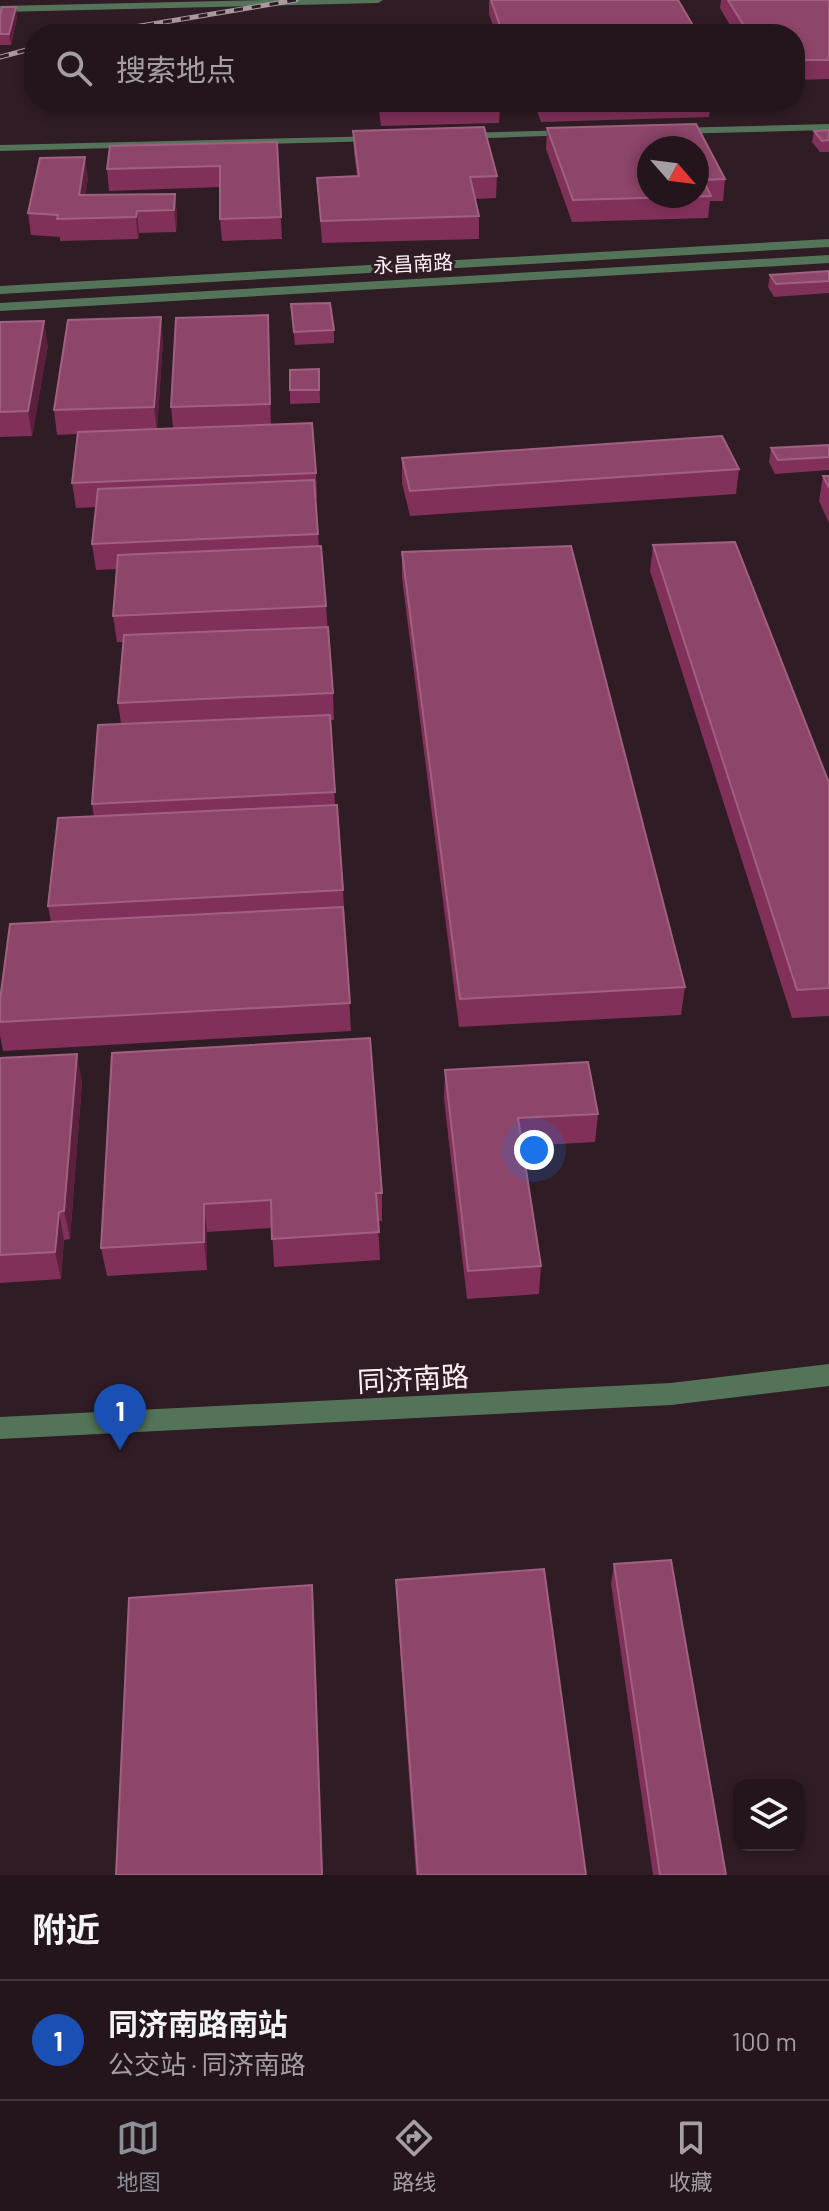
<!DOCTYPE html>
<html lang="zh">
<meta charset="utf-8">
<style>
:root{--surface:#24151c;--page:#302229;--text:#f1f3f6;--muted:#a39fa3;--line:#41343b;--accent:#8c9099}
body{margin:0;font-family:Barlow,"Noto Sans SC",sans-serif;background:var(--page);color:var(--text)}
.controls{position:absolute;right:24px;bottom:24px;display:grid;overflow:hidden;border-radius:16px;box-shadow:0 4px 12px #0003}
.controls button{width:72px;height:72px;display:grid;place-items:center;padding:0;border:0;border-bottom:2px solid var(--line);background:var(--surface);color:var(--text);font:40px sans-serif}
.compass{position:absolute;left:637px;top:136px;width:72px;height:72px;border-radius:50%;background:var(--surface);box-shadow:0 4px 12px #0003;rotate:118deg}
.you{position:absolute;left:534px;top:1150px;width:28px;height:28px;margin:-20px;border:6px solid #fff;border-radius:50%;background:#1a73e8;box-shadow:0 0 0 12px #1a73e833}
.badge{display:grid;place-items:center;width:52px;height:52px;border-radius:50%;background:var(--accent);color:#fff;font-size:26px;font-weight:700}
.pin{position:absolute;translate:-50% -66px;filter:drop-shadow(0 2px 4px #0008)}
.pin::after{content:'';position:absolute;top:42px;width:28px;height:24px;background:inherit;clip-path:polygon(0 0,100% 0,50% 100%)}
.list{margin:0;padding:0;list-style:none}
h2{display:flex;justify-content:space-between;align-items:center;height:104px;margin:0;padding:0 32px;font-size:34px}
h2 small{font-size:26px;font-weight:400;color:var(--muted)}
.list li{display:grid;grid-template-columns:52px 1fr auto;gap:24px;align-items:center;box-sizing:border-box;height:120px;padding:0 32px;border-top:2px solid var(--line)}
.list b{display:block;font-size:30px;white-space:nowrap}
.list p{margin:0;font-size:26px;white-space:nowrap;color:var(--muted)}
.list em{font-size:26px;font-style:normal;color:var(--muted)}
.icon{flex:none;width:44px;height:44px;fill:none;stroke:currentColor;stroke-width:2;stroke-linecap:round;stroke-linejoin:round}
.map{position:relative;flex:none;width:829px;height:1875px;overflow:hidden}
.search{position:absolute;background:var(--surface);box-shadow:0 4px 12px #0003;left:24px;right:24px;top:24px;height:88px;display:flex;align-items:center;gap:20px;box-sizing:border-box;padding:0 28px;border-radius:32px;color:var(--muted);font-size:30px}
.sheet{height:224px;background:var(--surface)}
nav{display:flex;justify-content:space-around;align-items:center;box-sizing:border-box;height:112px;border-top:2px solid var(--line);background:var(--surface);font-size:22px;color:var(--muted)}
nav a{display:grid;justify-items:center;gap:4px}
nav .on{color:var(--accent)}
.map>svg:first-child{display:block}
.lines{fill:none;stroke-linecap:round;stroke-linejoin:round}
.minor{fill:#537459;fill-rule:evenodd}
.rail-casing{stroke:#aa9aa0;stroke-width:5}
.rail{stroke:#301c25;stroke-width:3;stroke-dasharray:9;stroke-linecap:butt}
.wall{fill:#803059}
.shaded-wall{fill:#5b203d}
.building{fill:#8e456a;stroke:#a0607f;stroke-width:2;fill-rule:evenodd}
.labels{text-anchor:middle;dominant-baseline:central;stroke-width:6;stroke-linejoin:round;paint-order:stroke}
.far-street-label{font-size:20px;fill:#fef0f5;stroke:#301c25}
.near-street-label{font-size:28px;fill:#fef0f5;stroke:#301c25}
</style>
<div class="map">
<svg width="829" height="1875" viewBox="0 0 829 1875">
<rect width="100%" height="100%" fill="#301c25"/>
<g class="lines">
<g class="minor">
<polygon points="264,0 383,0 378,3 0,12 0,6"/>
<polygon points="829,124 829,130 672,134 667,131 672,128"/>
<polygon points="572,130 577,133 576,135 460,139 455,136 460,133"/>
<polygon points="384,136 384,140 380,141 0,151 0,145"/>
<polygon points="829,239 829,247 0,294 0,286"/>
<polygon points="829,255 829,263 0,311 0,303"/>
<polygon points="829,1364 829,1386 671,1405 0,1439 0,1417 671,1383"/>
</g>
<defs>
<g id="rail">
<polyline points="92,34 296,0"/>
<polyline points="0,57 34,48"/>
</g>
</defs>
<use href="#rail" class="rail-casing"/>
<use href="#rail" class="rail"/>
</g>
<g class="wall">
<polygon points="489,0 678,0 698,34 496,34 489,14"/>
<polygon points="721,0 829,0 829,79 795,80 795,34 735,34 720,8"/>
<polygon points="0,16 17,17 11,45 0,45"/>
<polygon points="378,102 498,102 500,107 499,123 381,126"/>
<polygon points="536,102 711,102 709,117 541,122 535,105"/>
<polygon points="547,128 725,179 723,201 710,201 708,218 572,222 546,149"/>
<polygon points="829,130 829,152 820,152 812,142 814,131"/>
<polygon points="353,131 497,176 496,198 475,199 479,216 479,239 322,243 317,178 357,176 354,152"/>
<polygon points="277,142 282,239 222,241 220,219 220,187 109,191 107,169"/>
<polygon points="88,178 85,195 175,194 177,217 176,232 139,233 138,239 60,241 60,237 31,235 28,213"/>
<polygon points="829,271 829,293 774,297 768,287 770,275"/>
<polygon points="291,304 334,330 334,343 295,345"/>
<polygon points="268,315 271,425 316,473 317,498 315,498 319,546 326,606 333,693 334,720 330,720 335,805 343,890 351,1031 3,1051 0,1035 0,1000 51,922 48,906 94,817 92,804 121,724 118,703 123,642 117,642 113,616 117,569 96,570 92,544 96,507 76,508 72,483 78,434 57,435 54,410 163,341 157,429 173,428 171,407"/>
<polygon points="0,322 48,345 32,436 0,437"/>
<polygon points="319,369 320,403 290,404 290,390"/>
<polygon points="829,445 829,470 775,474 769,462 771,448"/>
<polygon points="402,458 739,469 736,494 410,516 402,483"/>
<polygon points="823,476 829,476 829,523 819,501"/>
<polygon points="653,545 829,783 829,1016 792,1018 650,571"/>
<polygon points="402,552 685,987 681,1015 459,1027 402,578"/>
<polygon points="112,1053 382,1193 382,1221 378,1221 380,1260 274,1267 272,1228 207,1232 207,1270 107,1276 101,1248"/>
<polygon points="0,1058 82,1082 70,1239 64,1240 61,1279 0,1283"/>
<polygon points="445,1070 598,1114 595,1142 523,1146 541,1266 539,1294 467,1299 444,1099"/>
<polygon points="614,1564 726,1875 653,1875 611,1584"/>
<polygon points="396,1580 586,1875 416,1875 397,1606"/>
</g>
<g class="shaded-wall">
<polygon points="16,7 17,17 11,45 9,34"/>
<polygon points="85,157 88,178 82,218 79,195"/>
<polygon points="175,194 177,217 176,232 174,210"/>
<polygon points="137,211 139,233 138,239 136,217"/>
<polygon points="268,315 269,339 271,428 270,404"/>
<polygon points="161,317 163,341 157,432 154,407"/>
<polygon points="44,321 48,345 32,436 28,411"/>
<polygon points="77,1054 82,1082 70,1239 64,1211"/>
<polygon points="204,1204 207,1232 207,1270 204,1242"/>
<polygon points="59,1212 64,1240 61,1279 55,1252"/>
<polygon points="312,1585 314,1611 323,1875 322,1875"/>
</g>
<g class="building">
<polygon points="491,0 678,0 698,34 503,34"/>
<polygon points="728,0 829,0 829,60 795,60 795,34 749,34"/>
<polygon points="2,7 16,7 9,34 0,34 0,16"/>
<polygon points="380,102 498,102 500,107 381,110"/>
<path d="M696 124 725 179 703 180 711 196 573 200 547 128ZM649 148H697V196H649Z"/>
<polygon points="484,127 497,176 470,177 479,216 321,221 317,178 359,176 353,131"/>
<polygon points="829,130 829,140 822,141 814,131"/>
<polygon points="277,142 281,217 220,219 220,166 107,169 110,146"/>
<polygon points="85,157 79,195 175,194 174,210 137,211 136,217 57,219 58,215 28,213 40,158"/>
<polygon points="829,271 829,281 776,284 770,275"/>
<polygon points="330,303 334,330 294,332 291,304"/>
<polygon points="268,315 270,404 171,407 176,318"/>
<polygon points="161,317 154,407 54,410 68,320"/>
<polygon points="44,321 28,411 0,412 0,322"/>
<polygon points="319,369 319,390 290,390 290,370"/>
<polygon points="312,423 316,473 72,483 78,432"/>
<polygon points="722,436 739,469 410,491 402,458"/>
<polygon points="829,445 829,457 778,460 771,448"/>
<polygon points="823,476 829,476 829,488"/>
<polygon points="314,480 318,534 92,544 98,489"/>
<polygon points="735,542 829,783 829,988 797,990 653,545"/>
<polygon points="321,546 326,606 113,616 118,555"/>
<polygon points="571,546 685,987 460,999 402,552"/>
<polygon points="328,627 333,693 118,703 124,635"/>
<polygon points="330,715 335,792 92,804 98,725"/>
<polygon points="337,805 343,890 48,906 58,818"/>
<polygon points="343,907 350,1003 0,1022 0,1000 10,924"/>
<polygon points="370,1038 382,1193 376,1193 379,1232 272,1239 271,1200 204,1204 204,1242 101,1248 112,1053"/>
<polygon points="77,1054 64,1211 59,1212 55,1252 0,1255 0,1058"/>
<polygon points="588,1062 598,1114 518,1118 541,1266 468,1271 445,1070"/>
<polygon points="671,1560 726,1875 660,1875 614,1564"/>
<polygon points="544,1569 586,1875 418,1875 396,1580"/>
<polygon points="312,1585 322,1875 116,1875 129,1598"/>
</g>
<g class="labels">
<g class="far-street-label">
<text transform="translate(413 263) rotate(-3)">永昌南路</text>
</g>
<g class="near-street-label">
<text transform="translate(413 1378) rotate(-3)">同济南路</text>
</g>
</g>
</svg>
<div class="controls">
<button><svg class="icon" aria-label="layers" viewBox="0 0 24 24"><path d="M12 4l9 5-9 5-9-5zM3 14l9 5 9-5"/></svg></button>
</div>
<svg class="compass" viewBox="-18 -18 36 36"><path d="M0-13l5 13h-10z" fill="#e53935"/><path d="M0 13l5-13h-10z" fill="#a39fa3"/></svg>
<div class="you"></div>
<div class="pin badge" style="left:120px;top:1450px;background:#1a4fb4">1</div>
<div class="search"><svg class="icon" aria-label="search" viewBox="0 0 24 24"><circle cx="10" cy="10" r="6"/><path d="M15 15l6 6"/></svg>搜索地点</div>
</div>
<section class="sheet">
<h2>附近<small></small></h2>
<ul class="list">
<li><span class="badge" style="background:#1a4fb4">1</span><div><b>同济南路南站</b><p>公交站 · 同济南路</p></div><em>100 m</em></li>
</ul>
</section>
<nav>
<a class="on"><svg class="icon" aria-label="map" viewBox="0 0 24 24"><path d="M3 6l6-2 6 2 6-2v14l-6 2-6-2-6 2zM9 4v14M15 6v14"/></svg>地图</a>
<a><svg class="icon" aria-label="directions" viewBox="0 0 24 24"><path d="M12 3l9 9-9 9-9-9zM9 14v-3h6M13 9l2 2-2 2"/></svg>路线</a>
<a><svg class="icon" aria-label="saved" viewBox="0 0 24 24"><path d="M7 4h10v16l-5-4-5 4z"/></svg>收藏</a>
</nav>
